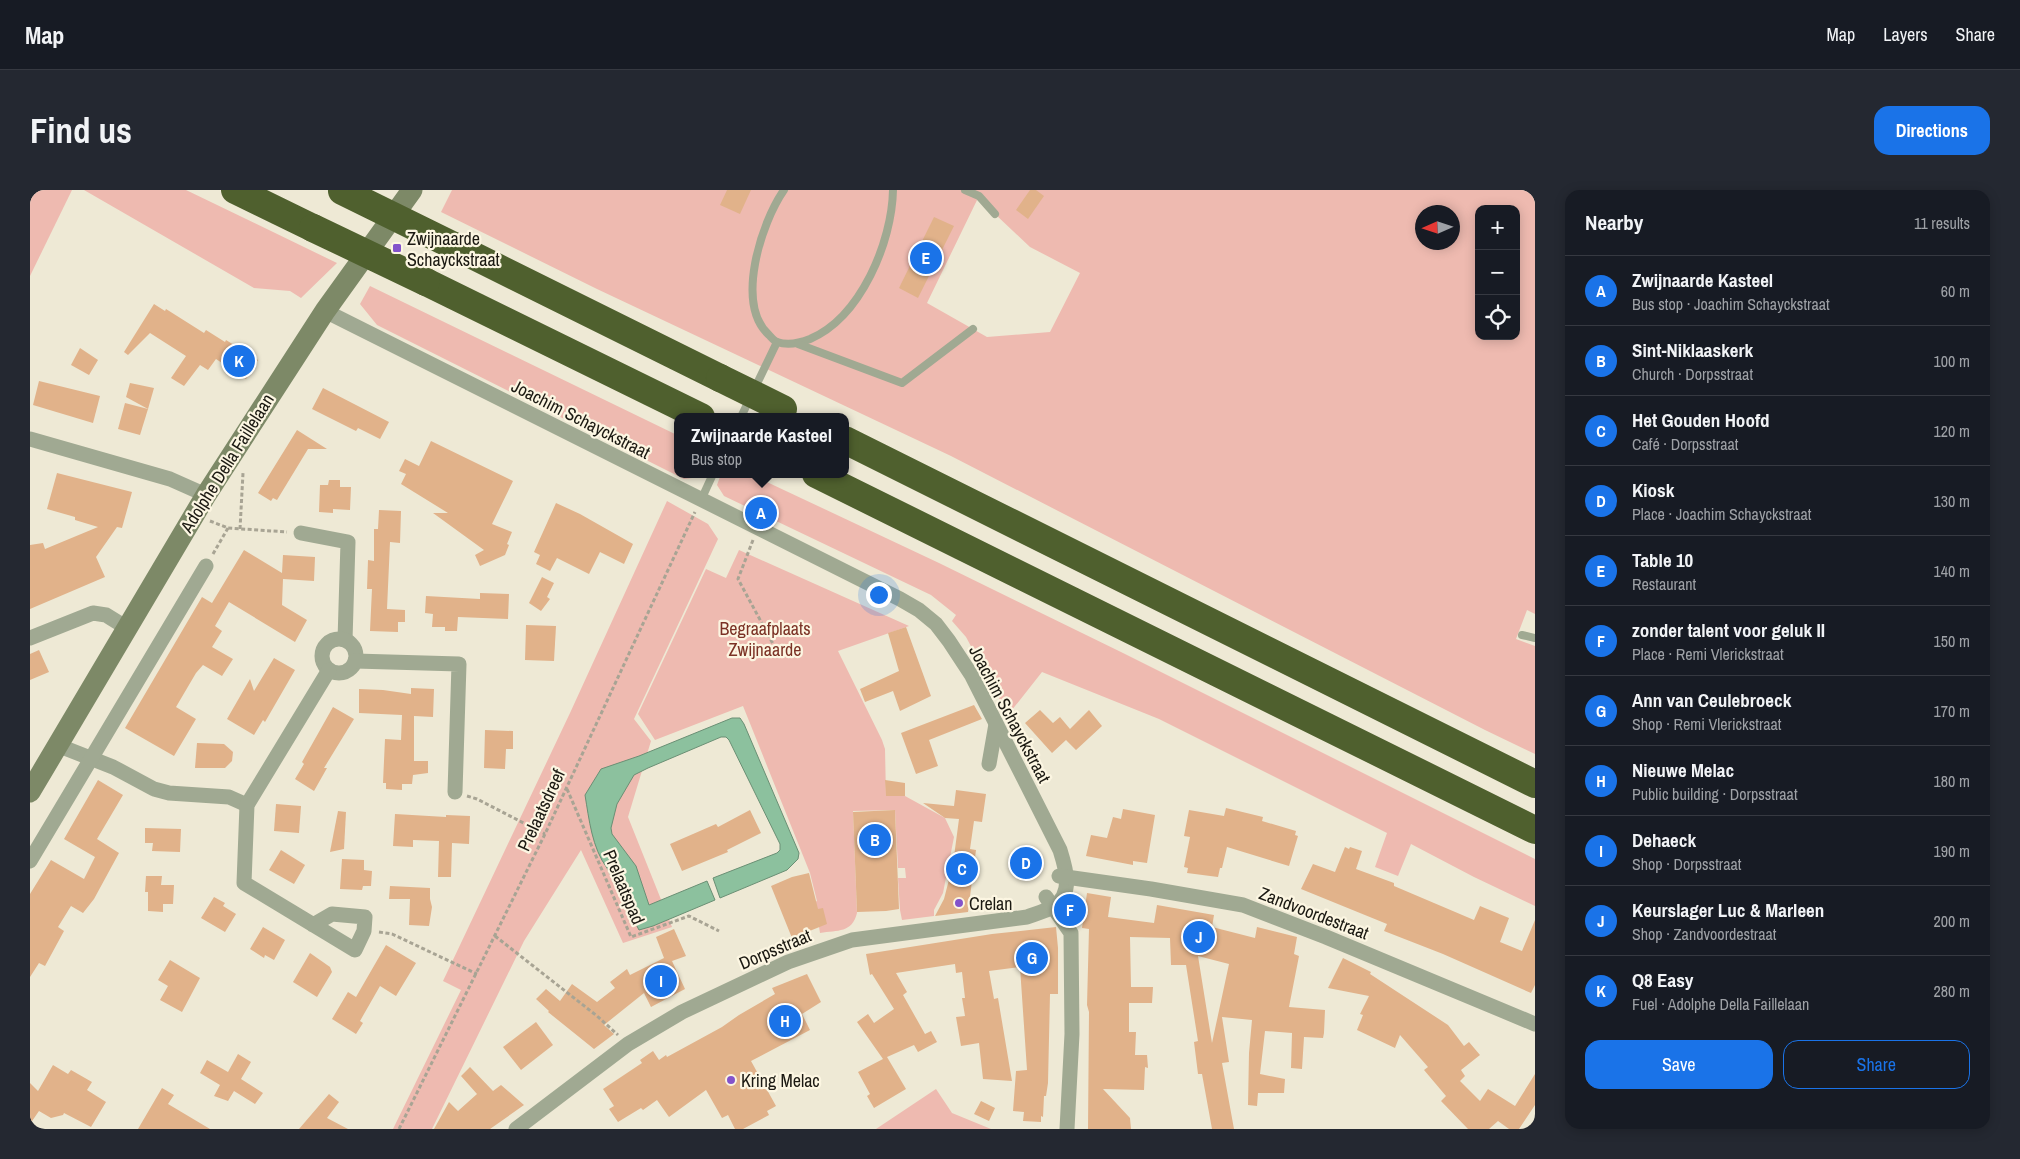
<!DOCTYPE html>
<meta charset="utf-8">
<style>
:root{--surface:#171b24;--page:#242831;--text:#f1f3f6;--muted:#9ea1a6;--line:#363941;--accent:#1a73e8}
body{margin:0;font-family:"Archivo Narrow",sans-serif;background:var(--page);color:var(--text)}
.controls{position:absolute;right:15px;top:15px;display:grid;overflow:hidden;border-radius:10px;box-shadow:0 2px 12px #0003}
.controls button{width:45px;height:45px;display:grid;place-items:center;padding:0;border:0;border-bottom:1px solid var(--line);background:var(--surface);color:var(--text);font:25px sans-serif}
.compass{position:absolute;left:1385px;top:15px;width:45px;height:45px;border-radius:50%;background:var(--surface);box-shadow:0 2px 12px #0003;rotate:267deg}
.you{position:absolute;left:848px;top:404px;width:18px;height:18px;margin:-12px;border:4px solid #fff;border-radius:50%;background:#1a73e8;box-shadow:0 0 0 8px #1a73e833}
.badge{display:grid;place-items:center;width:32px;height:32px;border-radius:50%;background:var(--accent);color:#fff;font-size:16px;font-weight:700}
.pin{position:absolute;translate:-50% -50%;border:2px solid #fff;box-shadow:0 1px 5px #0006}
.popup{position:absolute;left:644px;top:223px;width:175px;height:65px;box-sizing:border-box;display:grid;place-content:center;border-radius:10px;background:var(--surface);filter:drop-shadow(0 1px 4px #0005);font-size:16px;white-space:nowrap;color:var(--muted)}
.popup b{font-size:19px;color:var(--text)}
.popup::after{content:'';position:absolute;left:50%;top:100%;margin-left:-10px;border:10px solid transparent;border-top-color:var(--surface)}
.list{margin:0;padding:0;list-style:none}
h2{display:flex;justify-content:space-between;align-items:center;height:65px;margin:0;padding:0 20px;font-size:21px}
h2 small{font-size:16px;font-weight:400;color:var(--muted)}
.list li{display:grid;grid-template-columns:32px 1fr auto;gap:15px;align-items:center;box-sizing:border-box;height:70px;padding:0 20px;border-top:1px solid var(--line)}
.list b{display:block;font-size:19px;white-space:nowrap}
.list p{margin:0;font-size:16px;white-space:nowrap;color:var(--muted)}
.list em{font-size:16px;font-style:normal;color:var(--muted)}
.actions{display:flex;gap:10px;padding:15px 20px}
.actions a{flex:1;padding:11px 0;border:1px solid var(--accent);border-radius:15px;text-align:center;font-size:18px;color:var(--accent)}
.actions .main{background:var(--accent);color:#fff}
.icon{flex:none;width:28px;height:28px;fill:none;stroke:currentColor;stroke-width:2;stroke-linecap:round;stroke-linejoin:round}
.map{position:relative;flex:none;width:1505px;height:939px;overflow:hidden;border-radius:15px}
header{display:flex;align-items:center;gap:30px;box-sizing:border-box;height:70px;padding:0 25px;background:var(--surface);border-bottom:1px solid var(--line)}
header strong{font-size:24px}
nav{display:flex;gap:28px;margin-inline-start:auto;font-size:18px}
.intro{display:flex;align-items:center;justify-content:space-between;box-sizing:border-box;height:120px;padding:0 30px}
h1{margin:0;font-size:35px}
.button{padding:12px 22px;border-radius:15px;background:var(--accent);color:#fff;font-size:18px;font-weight:700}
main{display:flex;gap:30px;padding:0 30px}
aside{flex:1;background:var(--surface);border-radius:15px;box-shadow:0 2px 12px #0003}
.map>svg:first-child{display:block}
.green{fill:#eebab0;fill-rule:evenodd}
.water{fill:#8cc19e;stroke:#6a8f74}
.building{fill:#e1b28a;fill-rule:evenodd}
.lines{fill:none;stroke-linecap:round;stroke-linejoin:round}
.path{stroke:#a8a494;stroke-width:3;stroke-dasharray:4 2.5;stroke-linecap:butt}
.lane{stroke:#a0a992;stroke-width:8}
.street{stroke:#a0a992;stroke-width:15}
.secondary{stroke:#7d8967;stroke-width:21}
.highway{stroke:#4f602e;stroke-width:28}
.highway-bridge{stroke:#4f602e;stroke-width:28}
.poi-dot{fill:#8353cb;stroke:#fcf6e2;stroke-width:2}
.labels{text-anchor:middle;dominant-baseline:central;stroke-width:4.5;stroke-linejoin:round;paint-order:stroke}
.poi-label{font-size:18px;fill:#1b1912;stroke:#fcf6e2;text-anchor:start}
.street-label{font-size:18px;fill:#1b1912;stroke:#fcf6e2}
.park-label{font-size:18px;fill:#7b3225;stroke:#fcf6e2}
</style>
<header>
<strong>Map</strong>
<nav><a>Map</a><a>Layers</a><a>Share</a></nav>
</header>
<div class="intro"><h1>Find us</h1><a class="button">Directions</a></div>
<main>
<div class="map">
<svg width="1505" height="939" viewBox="0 0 1505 939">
<rect width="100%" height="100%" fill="#eee9d5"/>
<g class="green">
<polygon points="0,0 42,0 0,86"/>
<polygon points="54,0 156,0 307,73 271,108 260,101 224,98"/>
<path d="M422 0H1505V424L1497 420 1486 449 1505 456V564L1455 540 921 266 567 99 411 22ZM949 6 965 24 1000 57 1050 83 1020 142 957 147 897 113ZM1449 19H1486V146H1449ZM1392 22H1422V52H1392Z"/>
<polygon points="340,96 647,245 647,284 671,284 670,287 654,289 347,135 330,114"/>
<polygon points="691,284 720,284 909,373 1093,463 1505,669 1505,716 1444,687 1381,654 1368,686 1345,677 1357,643 1129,529 1012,482 978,525 936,447 922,431 926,425 901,405 694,306 687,295"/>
<polygon points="637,311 678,334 688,349 604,529 621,551 598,627 642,737 593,753 551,660 494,751 402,939 363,939 431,800 413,791 540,523"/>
<path d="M709 360 879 436 808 461 852 550 855 559 856 606H875L915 628 924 647 913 703 904 720V726L872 730 870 720 868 688H876L875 678H868L865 620 823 621 827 723C822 743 808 740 790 743L785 712 787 711 780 683 713 516 625 550 608 524 676 379 696 388Z"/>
<polygon points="906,899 922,923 961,939 846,939"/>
</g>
<path class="water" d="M702 528H710L714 534 769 663 768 669 757 680 690 708 683 688 747 663 750 660V654L699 550 696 547H691L618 578 604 585 587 614 581 638 582 644 606 676 619 715 677 691 685 710 623 736 609 740 577 678C562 658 559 629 555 605L571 579 609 566Z"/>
<g class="building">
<polygon points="697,0 721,0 710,24 690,15"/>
<polygon points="1000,0 1006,0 1014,6 998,29 986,20"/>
<polygon points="904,27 924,36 888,108 869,98"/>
<polygon points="124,114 135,121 136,119 174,143 176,140 195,152 196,150 228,170 216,189 186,169 178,180 170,175 154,196 141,188 156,166 120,143 98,165 94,162"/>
<polygon points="50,158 68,170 59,185 41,175"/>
<polygon points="9,191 70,206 63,233 3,215"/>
<polygon points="100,193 124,198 118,219 96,207"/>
<polygon points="293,198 359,232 350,249 328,238 326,241 282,219"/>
<polygon points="95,213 118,219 110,245 88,239"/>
<polygon points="267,240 297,259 278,259 247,310 243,308 241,311 228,303"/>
<polygon points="401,251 483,291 462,334 482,342 477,354 479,355 475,365 450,376 445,365 454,360 403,323 418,323 371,294 376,284 369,281 375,269 389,276"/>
<polygon points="27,283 102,302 92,338 87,337 66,367 75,387 0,419 0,355 13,353 15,359 68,337 45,330 45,327 17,319"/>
<polygon points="299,290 310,290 310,297 321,297 320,320 303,319 303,323 289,322 290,295 298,295"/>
<polygon points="526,313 550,324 603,354 594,374 570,362 559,384 527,368 520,381 506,374 510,365 504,362"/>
<polygon points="349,320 371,321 370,353 360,352 357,419 375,420 375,432 368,432 368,442 340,441 342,399 337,399 338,370 344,371 344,339 348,339"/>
<polygon points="214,360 252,383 253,365 285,367 284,391 253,389 252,415 277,430 265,452 199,412 185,436 192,441 182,457 203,469 192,486 173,475 166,483 146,517 166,529 144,566 95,538 172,407 182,413"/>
<polygon points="512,387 524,393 517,407 520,409 511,421 499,413"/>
<polygon points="450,403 479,404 478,429 428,427 427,441 415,441 415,437 402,437 403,424 395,423 396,406 450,409"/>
<polygon points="496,435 526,436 524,471 495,470"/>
<polygon points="876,437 901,506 870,521 863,501 835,512 830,499 869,481 858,443"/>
<polygon points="9,460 19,482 0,490 0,464"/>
<polygon points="244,468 265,480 235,532 233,530 224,545 197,529 220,489 224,501"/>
<polygon points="381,498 404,499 403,527 384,526 384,571 398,571 398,583 383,585 382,594 372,594 372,600 356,599 356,593 353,593 355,549 371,550 372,525 329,523 329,499 353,500 381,504"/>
<polygon points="944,515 952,529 899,550 908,576 886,584 871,543"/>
<polygon points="303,517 324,529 294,578 297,578 284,601 265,589 274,574 272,572"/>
<polygon points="1010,520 1023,533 1030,527 1040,539 1059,520 1072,536 1046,560 1036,550 1022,563 995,533"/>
<polygon points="455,540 483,541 483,559 476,559 475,579 454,578"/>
<polygon points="167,553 194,554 203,562 202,571 195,578 165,578"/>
<polygon points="68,590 93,605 67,649 89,663 64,709 53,723 41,716 28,737 34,741 15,776 9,773 0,787 0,704 21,670 54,689 65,667 34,649"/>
<polygon points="855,590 875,593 875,606 856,606"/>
<polygon points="926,600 956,604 952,632 944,631 940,659 946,660 938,722 905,726 914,709 923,674 929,629 915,628 893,613 924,616"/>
<polygon points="246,614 271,616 269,643 244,641"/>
<polygon points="1196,618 1233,627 1232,631 1266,641 1265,645 1268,646 1259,676 1197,657 1192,678 1190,678 1188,687 1157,683 1158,678 1154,677 1160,647 1154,646 1159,620 1194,626"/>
<polygon points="1093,619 1125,625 1117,673 1103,671 1103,675 1056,666 1061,645 1077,648 1083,627 1091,629"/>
<polygon points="720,620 731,643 697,660 698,662 652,681 640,654 686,634 688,637"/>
<polygon points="865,620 869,719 856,721 827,722 823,622"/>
<polygon points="308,621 316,622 314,659 300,662"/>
<polygon points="365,624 416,627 416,625 440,626 439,654 422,653 421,687 408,687 409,651 383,650 383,657 363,656"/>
<polygon points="115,638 151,639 150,662 122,661 123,653 115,653"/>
<polygon points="1315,657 1319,659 1320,657 1332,661 1326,679 1364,693 1364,696 1444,730 1450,716 1479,728 1470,752 1492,761 1505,730 1505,795 1501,803 1413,764 1354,741 1357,734 1271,699 1283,674 1305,682"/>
<polygon points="251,660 275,675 264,694 239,680"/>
<circle cx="996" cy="673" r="9"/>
<polygon points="312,669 334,670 334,680 342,681 341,696 333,696 332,700 310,699"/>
<polygon points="779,683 788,719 793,718 797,734 762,748 741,696 762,687"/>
<polygon points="116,686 132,686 131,695 144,695 143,714 133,714 133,722 118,721 118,702 115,702"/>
<polygon points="360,696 400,698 400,709 402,717 399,736 379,735 380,709 359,709"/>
<path d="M1057 703 1081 707 1078 727 1124 733 1127 715 1184 725 1182 737 1225 748 1227 737 1267 747 1264 764 1269 766 1259 817 1295 820 1294 843 1293 848 1274 847 1272 879 1261 878 1262 843 1235 841 1230 884 1255 889 1254 903H1228L1227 916 1218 915 1219 863 1222 830 1192 827 1199 872 1192 873 1204 939H1182L1172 884H1168L1164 852 1168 851 1156 775H1141L1140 748 1100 747 1101 797H1123L1122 813H1099V842H1106L1105 865H1117L1118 878 1115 877 1114 900 1073 899 1100 928 1101 939H1058L1059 822 1057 815 1059 739 1052 738ZM1168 766 1199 774 1182 853Z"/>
<polygon points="184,707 195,713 193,716 206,724 195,742 171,728"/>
<polygon points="233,737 255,750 244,770 235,765 234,768 220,759"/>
<polygon points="1026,737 1028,758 1028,804 1020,804 1018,893 1016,906 1014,906 1013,927 1011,926 1011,932 993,931 994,922 983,921 986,881 997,880 990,777 959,781 964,809 968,808 982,891 953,889 949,853 931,856 926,827 935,826 932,808 935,808 932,782 926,783 925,774 866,783 877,802 873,805 895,844 901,841 907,852 888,862 884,855 857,867 876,899 844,918 837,906 840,904 828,882 853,869 827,832 838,824 844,833 864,819 842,784 840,785 836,764 962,744"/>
<polygon points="644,739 656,766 642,771 655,799 621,817 614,803 574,835 584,844 564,859 518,822 519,821 506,809 516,799 530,811 542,794 567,812 585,798 580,792 597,779 600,785 634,768 626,747"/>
<polygon points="356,755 386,773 366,806 350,796 330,831 333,833 326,844 302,829 318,802 326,807"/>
<polygon points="280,763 300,777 302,782 287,807 263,792"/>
<polygon points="1313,768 1341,782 1340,784 1418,835 1434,856 1439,852 1450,865 1431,880 1435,886 1430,891 1450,911 1458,899 1485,916 1505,884 1505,915 1489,939 1479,939 1468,931 1459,939 1438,939 1411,911 1416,906 1394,880 1398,877 1370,845 1365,858 1327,840 1333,825 1330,824 1339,806 1298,798"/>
<polygon points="140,770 170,788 152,822 130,810 138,796 128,790"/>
<polygon points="777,784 791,812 772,824 780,840 721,871 746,916 737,921 739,925 713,939 705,939 698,925 692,928 676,900 639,927 627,910 613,920 611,918 588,932 579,919 584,916 573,899 612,873 610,870 623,861 629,870 636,865 637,867 692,837 709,825 745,804 742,798"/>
<polygon points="506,832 523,855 491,880 473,857"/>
<polygon points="208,864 221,872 211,889 233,903 225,914 204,901 198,911 184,906 190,895 170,883 177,870 198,882"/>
<polygon points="23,875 38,884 41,880 62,892 57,900 76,912 61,937 34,923 33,925 21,928 9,921 0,934 0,893 8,901"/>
<polygon points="440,877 463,901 471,895 494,915 460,939 404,939 419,912 428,921 447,904 431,886"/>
<polygon points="132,898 144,905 138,914 180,939 108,939"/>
<polygon points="299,904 309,912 297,928 318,939 269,939"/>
<polygon points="951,911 965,918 959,931 944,924"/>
</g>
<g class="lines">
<g class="path">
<polyline points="180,331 198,338 257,342"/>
<polyline points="210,339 213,283"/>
<polyline points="723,350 708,389 748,463"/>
<polyline points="183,364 198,338"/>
<polyline points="537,599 601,747 659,726 689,741"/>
<polyline points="437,606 447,609 515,644"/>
<polyline points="349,742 362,744 447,784"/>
<polyline points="465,746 567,826 588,845"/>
<polyline points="0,938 3,939"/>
<polyline points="369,939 515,644 665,322"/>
</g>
<g class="lane">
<path d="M754 0C731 33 705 114 739 145 741 147 744 151 747 152 759 156 770 153 780 149 831 127 862 52 863 0"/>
<polyline points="935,0 949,6 965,24"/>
<polyline points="768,154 872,193 943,139"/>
<polyline points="711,227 747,152"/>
<polyline points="671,310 683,284"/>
<polyline points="1492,445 1505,448"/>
</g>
<g class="street">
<path d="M295 121 870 409 889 420 906 434 919 451 942 486 1030 660C1036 679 1044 704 1023 717 1015 721 1005 724 997 727L822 750 758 772 652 822 598 854 486 939"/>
<polyline points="0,249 140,289 176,305"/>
<polyline points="271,343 318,352 315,450"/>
<polyline points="0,448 63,423 76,425 97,438"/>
<circle cx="309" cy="466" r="17"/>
<polyline points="325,471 429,474 425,602"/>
<polyline points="27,555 83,577 124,599 139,603 199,607 217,615"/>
<polyline points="959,574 966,534"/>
<polyline points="0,671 176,376"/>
<polyline points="1029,686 1121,699 1213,715 1296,747 1505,834"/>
<polyline points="1016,707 1041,743 1042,844 1037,939"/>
<polyline points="283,735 302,724 335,727 334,741 325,760 214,693 217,615 299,480"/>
</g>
<polyline class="secondary" points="0,602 176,305 295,121 382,0"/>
<g class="highway">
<polyline points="205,0 283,38"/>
<polyline points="424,56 690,188"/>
<polyline points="396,92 671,227"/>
<polyline points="815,250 1505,594"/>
<polyline points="786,284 1505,640"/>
</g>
<g class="highway-bridge">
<polyline points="312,1 424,56"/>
<polyline points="283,38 396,92"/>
<polyline points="690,188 753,219"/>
</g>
</g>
<g class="poi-dot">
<rect x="362" y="53" width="10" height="10" rx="2.5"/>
<circle cx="929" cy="713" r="5"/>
<circle cx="701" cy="890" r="5"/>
</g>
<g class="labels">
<g class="poi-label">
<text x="377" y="48">Zwijnaarde<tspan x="377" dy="21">Schayckstraat</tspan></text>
<text x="939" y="713">Crelan</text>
<text x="711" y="890">Kring Melac</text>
</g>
<g class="street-label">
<text transform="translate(551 229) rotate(27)">Joachim Schayckstraat</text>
<text transform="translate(197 273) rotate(-58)">Adolphe Della Faillelaan</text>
<text transform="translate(980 524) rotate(62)">Joachim Schayckstraat</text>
<text transform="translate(511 620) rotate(-65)">Prelaatsdreef</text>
<text transform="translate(594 697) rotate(67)">Prelaatspad</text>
<text transform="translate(1284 723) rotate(21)">Zandvoordestraat</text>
<text transform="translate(745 759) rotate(-23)">Dorpsstraat</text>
</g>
<g class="park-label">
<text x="735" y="438">Begraafplaats<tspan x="735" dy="21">Zwijnaarde</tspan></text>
</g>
</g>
</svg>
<div class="controls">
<button>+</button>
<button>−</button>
<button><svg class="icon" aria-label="locate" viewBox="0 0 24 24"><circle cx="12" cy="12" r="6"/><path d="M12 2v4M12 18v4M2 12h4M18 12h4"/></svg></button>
</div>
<svg class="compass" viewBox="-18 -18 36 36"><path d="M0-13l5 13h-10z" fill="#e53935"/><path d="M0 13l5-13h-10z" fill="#9ea1a6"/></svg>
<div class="you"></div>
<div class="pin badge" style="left:731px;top:323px">A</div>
<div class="popup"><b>Zwijnaarde Kasteel</b>Bus stop</div>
<div class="pin badge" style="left:845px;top:650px">B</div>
<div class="pin badge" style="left:932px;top:679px">C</div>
<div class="pin badge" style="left:996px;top:673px">D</div>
<div class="pin badge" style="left:896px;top:68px">E</div>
<div class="pin badge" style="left:1040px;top:720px">F</div>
<div class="pin badge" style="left:1002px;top:768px">G</div>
<div class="pin badge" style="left:755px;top:831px">H</div>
<div class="pin badge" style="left:631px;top:791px">I</div>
<div class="pin badge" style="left:1169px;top:747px">J</div>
<div class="pin badge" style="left:209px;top:171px">K</div>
</div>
<aside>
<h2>Nearby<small>11 results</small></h2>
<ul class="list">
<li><span class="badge">A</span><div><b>Zwijnaarde Kasteel</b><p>Bus stop · Joachim Schayckstraat</p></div><em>60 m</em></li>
<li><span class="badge">B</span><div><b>Sint-Niklaaskerk</b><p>Church · Dorpsstraat</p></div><em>100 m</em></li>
<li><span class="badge">C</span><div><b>Het Gouden Hoofd</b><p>Café · Dorpsstraat</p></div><em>120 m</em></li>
<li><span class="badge">D</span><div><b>Kiosk</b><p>Place · Joachim Schayckstraat</p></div><em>130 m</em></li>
<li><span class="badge">E</span><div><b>Table 10</b><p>Restaurant</p></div><em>140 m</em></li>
<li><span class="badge">F</span><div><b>zonder talent voor geluk II</b><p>Place · Remi Vlerickstraat</p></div><em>150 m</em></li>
<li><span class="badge">G</span><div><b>Ann van Ceulebroeck</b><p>Shop · Remi Vlerickstraat</p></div><em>170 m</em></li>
<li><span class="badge">H</span><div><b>Nieuwe Melac</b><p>Public building · Dorpsstraat</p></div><em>180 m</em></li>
<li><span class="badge">I</span><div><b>Dehaeck</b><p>Shop · Dorpsstraat</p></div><em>190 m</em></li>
<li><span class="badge">J</span><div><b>Keurslager Luc &amp; Marleen</b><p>Shop · Zandvoordestraat</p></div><em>200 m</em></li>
<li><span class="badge">K</span><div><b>Q8 Easy</b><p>Fuel · Adolphe Della Faillelaan</p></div><em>280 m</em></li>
</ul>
<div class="actions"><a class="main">Save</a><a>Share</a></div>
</aside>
</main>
